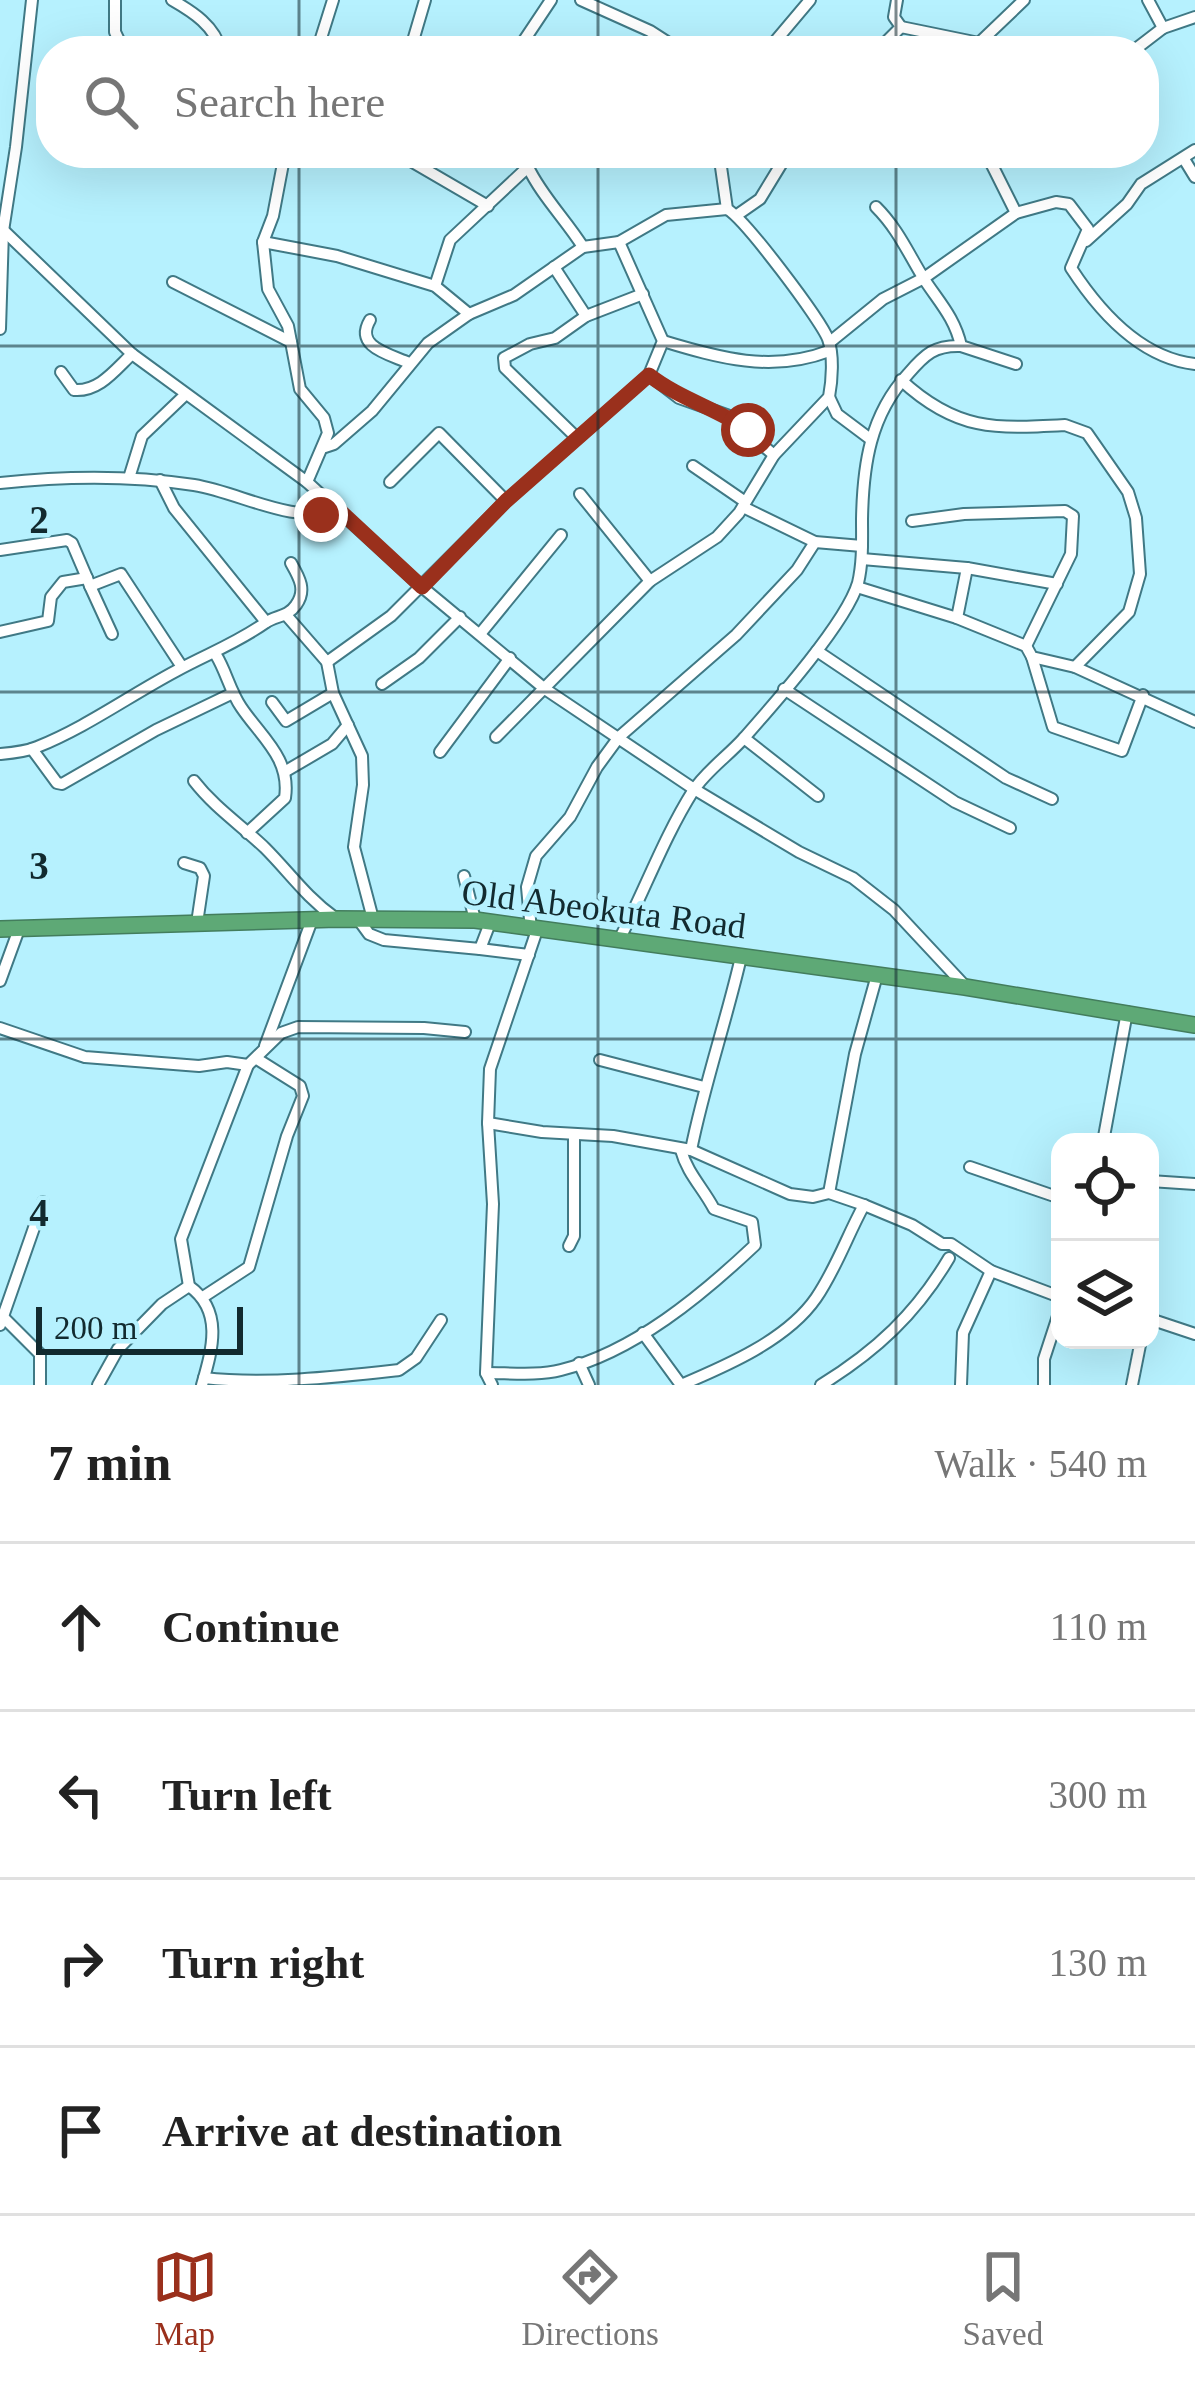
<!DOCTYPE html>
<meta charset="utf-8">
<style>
:root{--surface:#fff;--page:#f2f2f2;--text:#222;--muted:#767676;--line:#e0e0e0;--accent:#9a301c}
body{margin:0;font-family:Georgia,serif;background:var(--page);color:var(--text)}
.controls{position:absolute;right:36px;bottom:36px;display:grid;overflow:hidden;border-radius:24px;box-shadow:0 12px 48px #0002}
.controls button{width:108px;height:108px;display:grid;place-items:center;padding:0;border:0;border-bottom:3px solid var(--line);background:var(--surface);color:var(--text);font:60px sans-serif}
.scale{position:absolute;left:36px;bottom:30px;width:207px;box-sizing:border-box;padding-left:12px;border:6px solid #122a2f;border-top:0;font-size:33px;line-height:42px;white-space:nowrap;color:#122a2f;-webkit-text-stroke:9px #b6f1fe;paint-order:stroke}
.stop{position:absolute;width:36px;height:36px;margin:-27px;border:9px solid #9a301c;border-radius:50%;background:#fff}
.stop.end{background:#9a301c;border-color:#fff;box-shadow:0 3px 12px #0008}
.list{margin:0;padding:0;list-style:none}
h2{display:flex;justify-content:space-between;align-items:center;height:156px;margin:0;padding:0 48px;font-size:51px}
h2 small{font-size:39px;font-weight:400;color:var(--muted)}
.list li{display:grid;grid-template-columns:78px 1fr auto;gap:36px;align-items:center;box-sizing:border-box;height:168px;padding:0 48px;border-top:3px solid var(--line)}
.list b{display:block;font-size:45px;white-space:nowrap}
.list em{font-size:39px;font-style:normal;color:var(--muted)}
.icon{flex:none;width:66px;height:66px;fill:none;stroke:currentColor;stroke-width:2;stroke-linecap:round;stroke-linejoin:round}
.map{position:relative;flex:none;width:1195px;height:1385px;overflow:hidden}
.search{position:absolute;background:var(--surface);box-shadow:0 12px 48px #0002;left:36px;right:36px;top:36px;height:132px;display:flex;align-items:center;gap:30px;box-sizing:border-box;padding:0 42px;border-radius:48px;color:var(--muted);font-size:45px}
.sheet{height:828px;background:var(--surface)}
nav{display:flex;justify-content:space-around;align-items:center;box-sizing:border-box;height:168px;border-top:3px solid var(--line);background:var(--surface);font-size:33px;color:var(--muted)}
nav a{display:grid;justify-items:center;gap:6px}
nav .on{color:var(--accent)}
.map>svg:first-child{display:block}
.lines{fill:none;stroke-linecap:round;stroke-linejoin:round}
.minor-casing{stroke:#407985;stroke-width:14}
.highway-casing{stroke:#437d5d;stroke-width:18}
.minor{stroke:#fff;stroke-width:10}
.highway{stroke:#5ea976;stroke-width:15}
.route{stroke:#9a301c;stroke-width:15}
.grid{fill:none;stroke:#122a2f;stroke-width:3;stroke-opacity:0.55}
.labels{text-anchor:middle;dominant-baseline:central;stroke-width:9;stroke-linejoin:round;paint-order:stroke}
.street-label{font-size:36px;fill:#122a2f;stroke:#b6f1fe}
.grid-label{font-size:39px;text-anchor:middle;font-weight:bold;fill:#122a2f;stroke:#b6f1fe;stroke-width:9;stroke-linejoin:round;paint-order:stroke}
</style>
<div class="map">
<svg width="1195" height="1385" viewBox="0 0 1195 1385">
<rect width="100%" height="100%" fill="#b6f1fe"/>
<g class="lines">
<defs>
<g id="minor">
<polyline points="115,0 115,32 124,51"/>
<path d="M172 0C193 12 215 26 221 51"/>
<polyline points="581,0 650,31 681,51"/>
<polyline points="1148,0 1163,28"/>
<polyline points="901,27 979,43 1024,0"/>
<polyline points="317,51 333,0"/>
<polyline points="410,51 425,0"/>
<polyline points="517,51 551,0"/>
<polyline points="767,51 810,0"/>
<polyline points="877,51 901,27 894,17 897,0"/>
<polyline points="1133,51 1163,28 1195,17"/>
<polyline points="285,153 273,216 263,242 268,289 288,326 300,389 324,418 328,433 307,482"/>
<polyline points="397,153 488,206"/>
<polyline points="986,153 1016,213"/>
<polyline points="1184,159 1195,177"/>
<path d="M876 207C898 229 908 253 924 279 939 302 955 318 961 346L1016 364"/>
<polyline points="737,215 760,199 788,153"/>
<polyline points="0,227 132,354 307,482 422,587 545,689 694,789 799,852 853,878 894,910 964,985"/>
<polyline points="1086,241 1127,204 1141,184 1195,150"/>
<polyline points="263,242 337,256 435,286 469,314"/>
<polyline points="554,267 586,316"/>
<polyline points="173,282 291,342"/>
<path d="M435 286 450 240 528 167C541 195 566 220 583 247"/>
<path d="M370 320C354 347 389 354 409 363"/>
<polyline points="0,329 3,231 16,147 32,0"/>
<path d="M663 341C719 358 772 373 829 351"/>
<path d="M830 342 883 299 924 278 1016 213 1056 202 1069 204 1088 229 1071 268C1099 311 1140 358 1195 364"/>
<path d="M61 372 74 390C99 392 115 370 132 354"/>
<polyline points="649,375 679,398 727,415 774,455"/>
<path d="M901 380C956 431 995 429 1065 425L1087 433 1128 492 1136 518 1140 574 1129 612 1075 667"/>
<polyline points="829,397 837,414 869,438"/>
<polyline points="577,438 505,368 504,358 530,344 555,338 586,316 643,294"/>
<polyline points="325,447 334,444 372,411 428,343 469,314 514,295 583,247 619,242 666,215 727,209"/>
<polyline points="693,466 744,501"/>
<polyline points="129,478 142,436 185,395"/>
<polyline points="160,480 174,508 266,622"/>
<polyline points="390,482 439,433 506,501"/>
<path d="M0 483C64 476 130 475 194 485 242 493 290 524 338 510"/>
<polyline points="580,494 650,581"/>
<polyline points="743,507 815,542 862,546"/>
<polyline points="912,521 964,514 1065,511 1073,516 1071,554 1026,646"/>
<polyline points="0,550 67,540 72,543 87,578"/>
<polyline points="862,559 967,568 1057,584"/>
<polyline points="90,586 112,634"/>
<polyline points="857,587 957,618 1026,646 1032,657 1075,667 1195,722"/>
<polyline points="287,616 327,662 333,693 362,756 363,785 354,847 373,919"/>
<polyline points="957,618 967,568"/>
<polyline points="0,632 48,621 51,597 63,582 87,578 90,586 121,574 182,667"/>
<polyline points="480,634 561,535"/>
<polyline points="817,651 1006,778 1052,799"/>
<path d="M216 655C226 671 230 691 241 707 261 737 291 758 285 798L247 833"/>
<polyline points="1032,657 1053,727 1122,751 1143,695"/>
<polyline points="327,662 391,616 506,501 649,375 663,341 619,242"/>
<polyline points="382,684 419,658 460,617"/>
<polyline points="784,689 955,802 1010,828"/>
<polyline points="272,702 286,721 333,693"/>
<path d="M496 737 650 581 717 537 739 513 774 455 829 397C832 381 834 355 828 339 820 319 745 219 727 209L719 153"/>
<polyline points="744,738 818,796"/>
<polyline points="32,749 57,783 62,784 156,730 233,693"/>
<polyline points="440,752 510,658"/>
<path d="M0 754C12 753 25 752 37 747 85 728 129 696 176 671 207 654 235 644 265 623 276 615 287 618 296 605 307 590 299 577 291 563"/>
<polyline points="286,771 332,744 348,725"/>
<path d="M194 781C215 808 241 825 265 848 289 872 306 897 334 917"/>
<polyline points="184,863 200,868 204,876 197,923"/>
<polyline points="464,876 475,920"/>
<polyline points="358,919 369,934 384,940 480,949 490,923"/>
<polyline points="531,930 527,887 536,856 570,817 597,767 619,737 736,635 797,570 815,542"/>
<path d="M619 940C644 892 664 837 693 791 706 771 728 756 744 738 774 704 846 623 858 583 863 562 862 540 862 519 863 465 870 415 908 374 925 354 935 345 961 346"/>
<polyline points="480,949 529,955"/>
<polyline points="0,981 19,929"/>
<polyline points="0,1028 85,1057 199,1066 227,1062 248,1065 281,1033 298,1027 424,1028 465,1032"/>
<polyline points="265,1046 312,920"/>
<polyline points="600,1060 704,1087"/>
<polyline points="488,1123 542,1132 613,1136 691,1150 790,1194 813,1197 829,1193 864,1205 912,1225 942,1244 951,1244 991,1271 1060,1297"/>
<polyline points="1103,1142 1127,1012"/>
<path d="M691 1150C704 1085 726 1022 741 957"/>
<polyline points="970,1167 1060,1198"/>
<polyline points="1150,1181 1195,1184"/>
<polyline points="829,1193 855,1054 877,975"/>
<polyline points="569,1246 574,1236 574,1134"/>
<polyline points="203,1297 249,1267 287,1136 303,1096 300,1086 257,1059"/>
<polyline points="3,1317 40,1354 40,1385"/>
<polyline points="1150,1319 1195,1334"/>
<polyline points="0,1325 43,1202"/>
<polyline points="643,1333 681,1385"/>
<polyline points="579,1363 589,1385"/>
<path d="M486 1373C510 1373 538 1376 561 1370 634 1352 702 1295 755 1245L752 1222 714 1209C703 1188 687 1173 681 1150"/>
<path d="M204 1378C267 1385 336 1377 399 1370L416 1358 441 1320"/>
<polyline points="98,1385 118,1349 162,1304 189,1286"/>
<path d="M202 1385C212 1350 224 1311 189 1286L181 1239 248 1065"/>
<polyline points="492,1385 486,1373 493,1204 488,1123 490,1069 537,930"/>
<path d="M681 1385C726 1366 787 1340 816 1298 836 1269 847 1236 864 1205"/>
<path d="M821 1385C876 1351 916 1314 949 1258"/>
<polyline points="961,1385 963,1333 991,1271"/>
<polyline points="1044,1385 1044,1359 1060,1310"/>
<polyline points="1132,1385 1141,1340"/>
</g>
<polyline id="highway" points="0,929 337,919 475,920 965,987 1195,1025"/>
</defs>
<use href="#minor" class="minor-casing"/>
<use href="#highway" class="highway-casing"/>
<use href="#minor" class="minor"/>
<use href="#highway" class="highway"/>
</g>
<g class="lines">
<path class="route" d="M321 515 338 509 422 587 506 501 649 375C680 399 715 408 748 430"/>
</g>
<path class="grid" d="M299 0V51M598 0V51M896 0V51M299 153V1385M598 153V1385M896 153V1385M0 346H1195M0 692H1195M0 1039H1195"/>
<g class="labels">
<g class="street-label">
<text transform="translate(604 909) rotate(7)">Old Abeokuta Road</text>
</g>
</g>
<g class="grid-label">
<text x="39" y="533">2</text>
<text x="39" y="879">3</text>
<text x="39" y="1226">4</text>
</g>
</svg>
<div class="controls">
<button><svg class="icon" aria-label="locate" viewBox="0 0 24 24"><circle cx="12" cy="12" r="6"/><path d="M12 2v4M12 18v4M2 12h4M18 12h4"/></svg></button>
<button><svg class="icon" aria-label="layers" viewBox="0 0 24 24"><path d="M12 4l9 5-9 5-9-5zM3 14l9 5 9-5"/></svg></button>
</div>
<div class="scale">200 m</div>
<div class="stop" style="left:748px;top:430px"></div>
<div class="stop end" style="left:321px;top:515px"></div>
<div class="search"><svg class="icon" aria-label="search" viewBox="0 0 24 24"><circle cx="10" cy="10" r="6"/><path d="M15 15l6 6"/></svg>Search here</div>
</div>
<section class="sheet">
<h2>7 min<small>Walk · 540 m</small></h2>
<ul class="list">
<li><svg class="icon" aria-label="ahead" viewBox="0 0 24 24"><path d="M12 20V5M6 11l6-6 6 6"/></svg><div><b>Continue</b></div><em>110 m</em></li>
<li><svg class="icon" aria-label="left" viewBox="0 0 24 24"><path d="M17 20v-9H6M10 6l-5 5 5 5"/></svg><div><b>Turn left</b></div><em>300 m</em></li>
<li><svg class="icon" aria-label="right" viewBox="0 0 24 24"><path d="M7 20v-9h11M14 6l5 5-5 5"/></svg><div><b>Turn right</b></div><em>130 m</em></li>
<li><svg class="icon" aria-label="arrive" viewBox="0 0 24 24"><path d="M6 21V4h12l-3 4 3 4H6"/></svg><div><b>Arrive at destination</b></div></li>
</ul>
</section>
<nav>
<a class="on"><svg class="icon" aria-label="map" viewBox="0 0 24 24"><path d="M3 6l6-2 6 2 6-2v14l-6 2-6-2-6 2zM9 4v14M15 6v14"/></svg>Map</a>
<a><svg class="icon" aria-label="directions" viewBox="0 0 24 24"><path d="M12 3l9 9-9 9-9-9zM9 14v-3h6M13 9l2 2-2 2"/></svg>Directions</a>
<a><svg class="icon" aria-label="saved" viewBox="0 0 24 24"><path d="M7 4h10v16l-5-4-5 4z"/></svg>Saved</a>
</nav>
